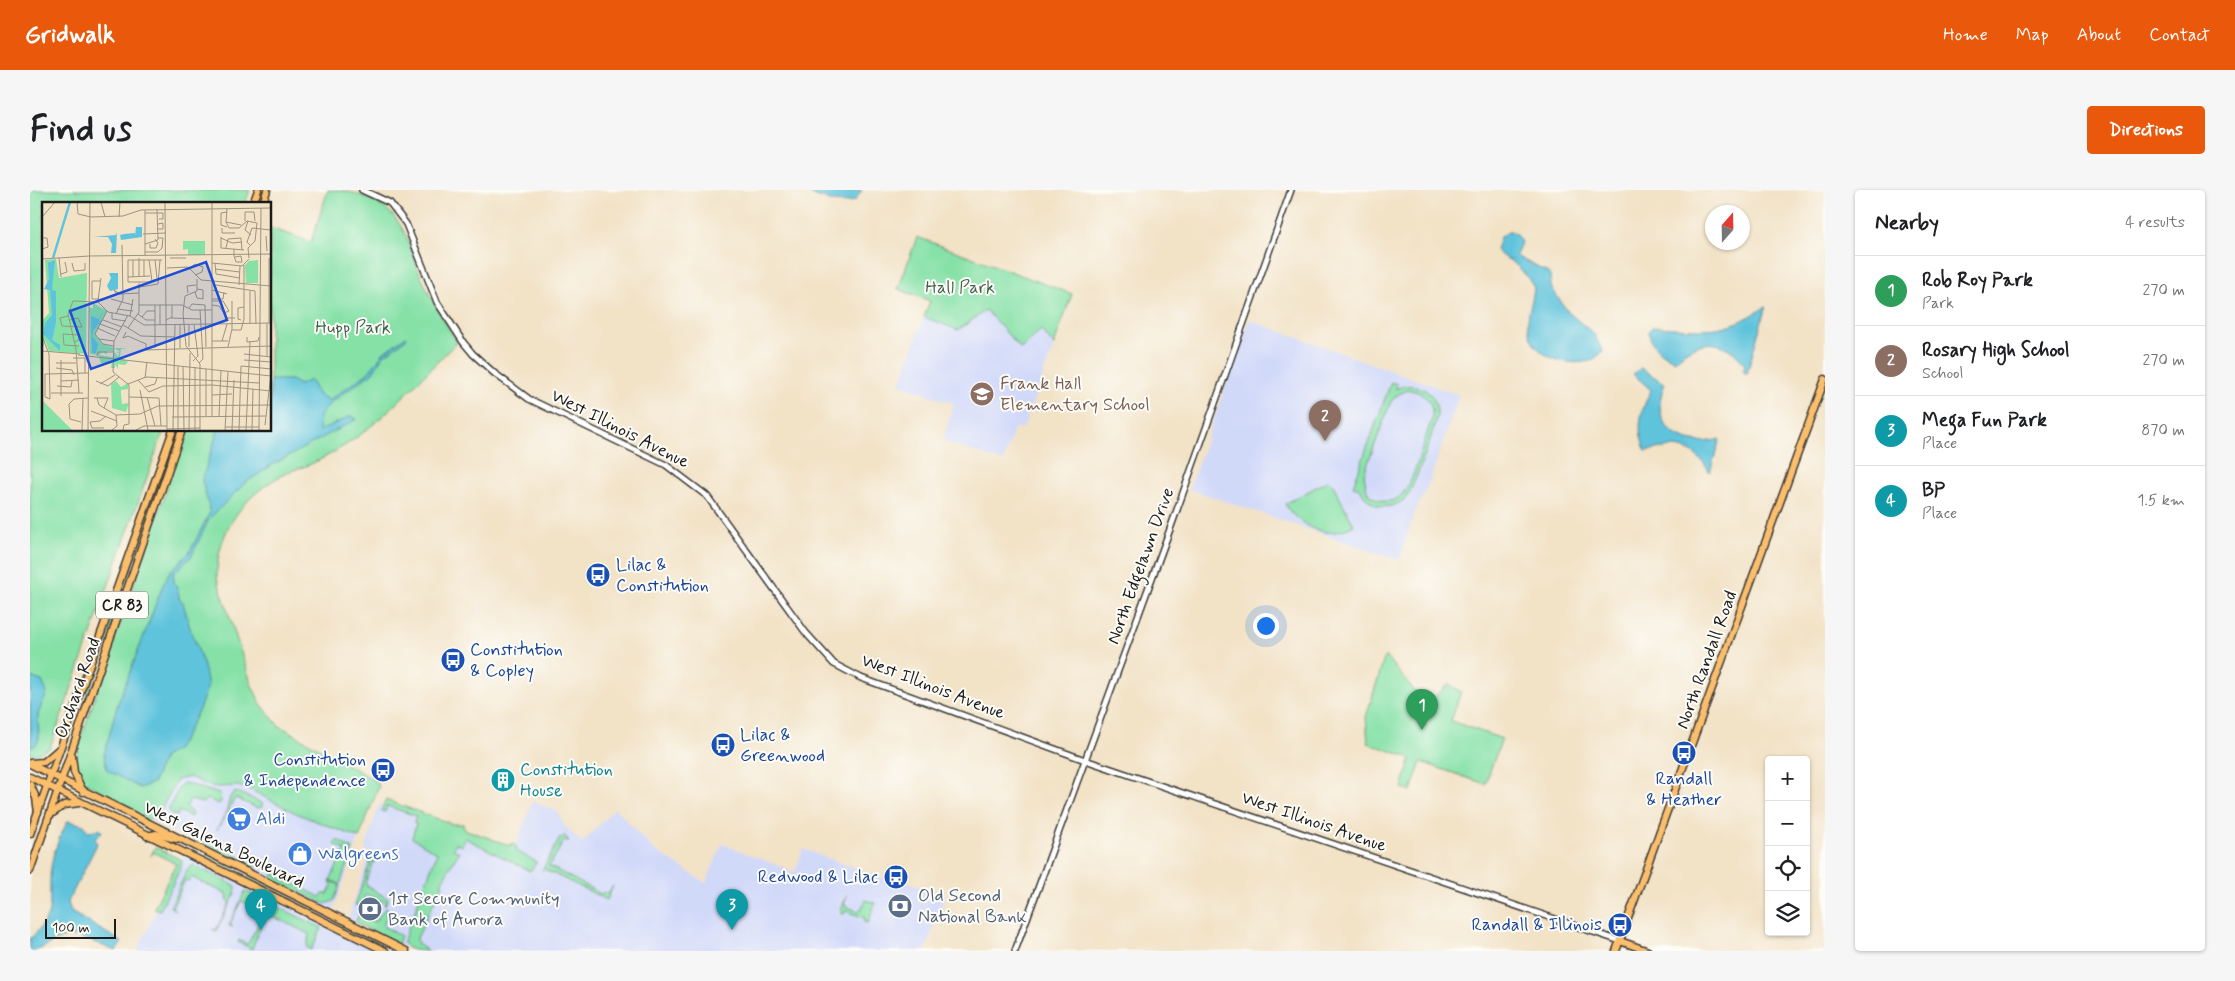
<!DOCTYPE html>
<meta charset="utf-8">
<style>
:root{--surface:#fff;--page:#f6f6f6;--text:#202124;--muted:#757577;--line:#e0e0e0;--accent:#ea580c}
body{margin:0;font-family:Mynerve,sans-serif;background:var(--page);color:var(--text)}
.controls{position:absolute;right:15px;bottom:15px;display:grid;overflow:hidden;border-radius:5px;box-shadow:0 1px 4px #0004}
.controls button{width:45px;height:45px;display:grid;place-items:center;padding:0;border:0;border-bottom:1px solid var(--line);background:var(--surface);color:var(--text);font:25px sans-serif}
.compass{position:absolute;left:1675px;top:15px;width:45px;height:45px;border-radius:50%;background:var(--surface);box-shadow:0 1px 4px #0004;rotate:20deg}
.scale{position:absolute;left:15px;bottom:12px;width:71px;box-sizing:border-box;padding-left:5px;border:2px solid #1c1c1c;border-top:0;font-size:14px;line-height:18px;white-space:nowrap;color:#1c1c1c;-webkit-text-stroke:4px #fdfcf7;paint-order:stroke}
.you{position:absolute;left:1235px;top:435px;width:18px;height:18px;margin:-12px;border:4px solid #fff;border-radius:50%;background:#1a73e8;box-shadow:0 0 0 8px #1a73e833}
.badge{display:grid;place-items:center;width:32px;height:32px;border-radius:50%;background:var(--accent);color:#fff;font-size:16px;font-weight:700}
.pin{position:absolute;translate:-50% -41px;filter:drop-shadow(0 1px 2px #0008)}
.pin::after{content:'';position:absolute;top:26px;width:18px;height:15px;background:inherit;clip-path:polygon(0 0,100% 0,50% 100%)}
.list{margin:0;padding:0;list-style:none}
h2{display:flex;justify-content:space-between;align-items:center;height:65px;margin:0;padding:0 20px;font-size:21px}
h2 small{font-size:16px;font-weight:400;color:var(--muted)}
.list li{display:grid;grid-template-columns:32px 1fr auto;gap:15px;align-items:center;box-sizing:border-box;height:70px;padding:0 20px;border-top:1px solid var(--line)}
.list b{display:block;font-size:19px;white-space:nowrap}
.list p{margin:0;font-size:16px;white-space:nowrap;color:var(--muted)}
.list em{font-size:16px;font-style:normal;color:var(--muted)}
.icon{flex:none;width:28px;height:28px;fill:none;stroke:currentColor;stroke-width:2;stroke-linecap:round;stroke-linejoin:round}
.map{position:relative;flex:none;width:1795px;height:761px;overflow:hidden;border-radius:5px}
header{display:flex;align-items:center;gap:30px;box-sizing:border-box;height:70px;padding:0 25px;background:var(--accent);color:#fff}
header strong{font-size:24px}
nav{display:flex;gap:28px;margin-inline-start:auto;font-size:18px}
.intro{display:flex;align-items:center;justify-content:space-between;box-sizing:border-box;height:120px;padding:0 30px}
h1{margin:0;font-size:35px}
.button{padding:12px 22px;border-radius:5px;background:var(--accent);color:#fff;font-size:18px;font-weight:700}
main{display:flex;gap:30px;padding:0 30px}
aside{flex:1;background:var(--surface);border-radius:5px;box-shadow:0 1px 4px #0004}
.map>svg:first-child{display:block}
.built{fill:#d1d9f9}
.green{fill:#86e1a7;stroke:#517e62;fill-rule:evenodd}
.water{fill:#5ec3dc;stroke:#3d707c}
.lines{fill:none;stroke-linecap:round;stroke-linejoin:round}
.minor-casing{stroke:#3c3a36;stroke-width:8}
.major-casing{stroke:#3c3a36;stroke-width:9}
.minor{stroke:#fff;stroke-width:5}
.major{stroke:#fabe6d;stroke-width:6}
.labels{text-anchor:middle;dominant-baseline:central;stroke-width:4;stroke-linejoin:round;paint-order:stroke}
.shield{fill:#fdfcf7;stroke:#605f5e;stroke-width:1}
.shield-label{font-size:16px;font-weight:bold;fill:#1c1c1c}
.park-label{font-size:18px;fill:#41614d;stroke:#fdfcf7}
.education-label{font-size:18px;fill:#785e54;stroke:#fdfcf7;text-anchor:start}
.street-label{font-size:18px;fill:#1c1c1c;stroke:#fdfcf7}
.transit-label{font-size:18px;fill:#164399;stroke:#fdfcf7;text-anchor:start}
.culture-label{font-size:18px;fill:#0d838f;stroke:#fdfcf7;text-anchor:start}
.shop-label{font-size:18px;fill:#366cbe;stroke:#fdfcf7;text-anchor:start}
.service-label{font-size:18px;fill:#4e5e75;stroke:#fdfcf7;text-anchor:start}
.inset-river{fill:none;stroke:#5ec3dc;stroke-width:2.5}
.inset-road{fill:none;stroke:#9c9382;stroke-width:1}
.view{fill:#1d4ed8;fill-opacity:0.15;stroke:#1d4ed8;stroke-width:2.5}
.inset-edge{fill:none;stroke:#1c1c1c;stroke-width:2.5}
</style>
<header>
<strong>Gridwalk</strong>
<nav><a>Home</a><a>Map</a><a>About</a><a>Contact</a></nav>
</header>
<div class="intro"><h1>Find us</h1><a class="button">Directions</a></div>
<main>
<div class="map">
<svg width="1795" height="761" viewBox="0 0 1795 761">
<rect width="100%" height="100%" fill="#fdfcf7"/>
<filter id="ink" filterUnits="userSpaceOnUse"><feTurbulence type="fractalNoise" baseFrequency=".02" numOctaves="2"/><feDisplacementMap in="SourceGraphic" scale="10" xChannelSelector="R" yChannelSelector="G"/><feConvolveMatrix kernelMatrix="1 2 1 2 8 2 1 2 1" color-interpolation-filters="sRGB"/></filter>
<filter id="wash" filterUnits="userSpaceOnUse"><feTurbulence type="fractalNoise" baseFrequency=".0096" numOctaves="4" result="noise"/><feDisplacementMap in="SourceGraphic" scale="20" xChannelSelector="R" yChannelSelector="G"/><feGaussianBlur stdDeviation="1.12" result="paint"/><feColorMatrix in="noise" values="0 0 0 0 0 0 0 0 0 0 0 0 0 0 0 0 0 1.4 0 .05"/><feComposite in="paint" operator="in"/></filter>
<g filter="url(#wash)">
<rect width="100%" height="100%" fill="#f2e2c6"/>
<g class="built">
<polygon points="956,120 991,159 1011,140 1024,155 993,239 985,237 973,272 913,251 924,214 870,194 894,127 928,139"/>
<polygon points="1219,130 1429,205 1398,296 1384,324 1369,370 1159,299"/>
<polygon points="154,586 188,597 208,596 219,599 268,624 329,648 303,722 119,630 127,627 144,593"/>
<polygon points="503,611 526,621 534,635 552,653 585,618 623,659 676,693 692,654 765,682 773,659 858,690 865,688 915,706 895,761 383,761 318,729 337,671 336,657 349,614 484,659"/>
<polygon points="154,664 348,761 107,761"/>
</g>
<g class="green">
<polygon points="0,0 220,0 215,14 14,14 14,240 134,240 20,558 4,565 0,564"/>
<path d="M298 0C312 0 322 2 335 7 376 23 377 53 392 89 402 111 413 130 426 150V153C395 184 364 219 330 245 315 256 297 267 281 274 273 278 264 279 256 283 215 304 186 340 187 388L222 496 231 514 248 535 346 591 349 596 329 648 268 624 219 599 208 596 188 597 177 595 160 587 147 590 127 627 116 630 96 615 51 590 46 583 45 572 49 553 157 240H240V38L281 52Z"/>
<polygon points="887,47 1042,104 1024,155 1011,140 991,159 956,120 928,140 894,127 900,111 868,99"/>
<path d="M1361 192 1367 194 1366 199C1386 189 1408 202 1407 225 1405 238 1383 301 1375 309 1368 315 1358 318 1349 316 1340 313 1334 307 1330 298L1323 296ZM1378 200C1394 201 1404 212 1402 228 1396 246 1384 289 1374 302 1364 316 1346 313 1337 301L1334 284 1361 211 1369 204Z"/>
<polygon points="146,240 149,240 53,521 64,472"/>
<path d="M1297 291 1302 293 1324 335C1318 338 1312 341 1305 342 1286 345 1263 329 1255 314Z"/>
<polygon points="1355,466 1396,514 1419,494 1431,502 1421,531 1472,549 1455,594 1391,572 1381,601 1372,598 1381,568 1338,553 1336,527"/>
<polygon points="154,593 190,604 191,612 188,614 177,609 173,613 160,610 156,617 162,624 161,627 149,621 147,626 140,623 139,618 150,596"/>
<polygon points="206,602 232,613 232,617 227,618 205,608 187,640 197,620 200,607"/>
<path d="M356 610 422 634H433L434 639 481 656 482 653 487 657 486 661 507 672 500 681 435 648 431 656 426 653 423 659 429 662 411 693 413 694 387 748 388 754 398 761C389 761 377 761 373 752L407 663 382 648 386 634 384 633 386 626 357 616 355 622 351 621Z"/>
<polygon points="158,637 157,642 176,651 179,648 183,650 182,654 205,665 208,662 207,666 228,677 226,680 155,644"/>
<polygon points="535,646 539,651 534,651 519,676 571,704 578,703 583,696 577,710 514,679 512,681 530,648"/>
<polygon points="307,650 323,659 310,694 300,690 315,660 304,654"/>
<polygon points="145,654 176,666 263,710 232,698"/>
<polygon points="125,657 152,670 151,677 130,720 124,718 146,674 123,662 121,666"/>
<polygon points="342,667 346,667 348,670 343,673 335,694 358,709 355,716 354,712 336,704 329,716 325,715"/>
<polygon points="163,675 206,696 205,704 186,741 182,739 186,740 200,712 197,709 198,705 161,687 159,691 155,690 142,718 145,720 140,717 157,680"/>
<polygon points="243,683 248,683 248,687 259,692 262,689 262,693 290,707 293,704 298,704 302,695 300,691 310,695 304,711 295,714 242,689"/>
<polygon points="215,701 292,738 281,760 277,757 279,744 240,725 232,735 231,735 222,759 208,752 209,750 217,754 219,752 233,725 231,720 211,711 200,734 203,737 199,736"/>
<polygon points="817,705 814,715 829,722 836,710 845,713 838,733 834,732 835,728 815,721 814,724 810,723"/>
<polygon points="355,718 359,720 353,736 371,746 368,754 328,734 326,730 329,725 345,732"/>
</g>
<g class="water">
<polygon points="769,0 832,0 825,11 814,13 803,12"/>
<path d="M1480 41 1485 43 1491 52 1486 66 1520 84 1521 97 1538 122 1564 144 1573 161 1564 170C1537 178 1501 168 1498 136 1497 123 1503 111 1504 98 1499 89 1491 78 1482 72 1476 67 1472 68 1466 60L1470 47Z"/>
<path d="M1736 116 1717 184 1713 181 1715 175C1695 147 1668 147 1645 171 1630 163 1622 157 1618 141L1622 137C1672 138 1693 147 1736 116Z"/>
<path d="M376 146V149L353 166 342 183 300 213 290 226 289 241 321 226 327 229 242 275 215 293 179 329 161 367 144 382C141 393 150 399 149 409L153 412 159 435 174 476 178 496 170 517 153 551 146 560 134 567 123 593 110 598 77 580 74 565 87 516 133 395 140 381 159 363 180 322 172 290 188 240H240V190H261L270 195 280 190 289 205 299 210 338 183 354 162Z"/>
<path d="M1611 178 1635 194C1617 235 1651 260 1690 249L1680 282C1661 253 1647 255 1616 261 1605 239 1611 220 1621 200L1603 184Z"/>
<polygon points="0,487 12,491 17,503 8,524 9,549 6,555 1,557"/>
<path d="M38 631 54 635 58 642 70 639 72 642 65 649 67 654 38 712 41 722 92 752 86 761C68 755 47 741 29 749 18 753 12 761 0 761V749C24 725 19 721 20 690 20 669 28 649 38 631Z"/>
</g>
</g>
<g filter="url(#ink)">
<g class="lines">
<defs>
<g id="minor">
<polyline points="332,0 360,13 376,34 407,112 433,152 443,164 464,183 499,209 636,275 677,306 776,443 804,474 831,488 1055,570 1590,751"/>
<polyline points="985,761 1143,331 1261,0"/>
</g>
<g id="major">
<polyline points="223,14 228,0"/>
<polyline points="233,14 237,0"/>
<polyline points="42,566 44,582 53,602"/>
<polyline points="0,573 14,572 29,559"/>
<polyline points="0,574 376,761"/>
<polyline points="0,587 355,761"/>
<polyline points="0,594 6,608 8,622"/>
<polyline points="20,625 34,615 49,613"/>
<polyline points="0,644 143,240"/>
<polyline points="117,646 126,644 146,649"/>
<polyline points="0,681 152,240"/>
<polyline points="1590,751 1618,761"/>
<polyline points="1586,761 1795,189"/>
</g>
</defs>
<use href="#minor" class="minor-casing"/>
<use href="#major" class="major-casing"/>
<use href="#minor" class="minor"/>
<use href="#major" class="major"/>
</g>
</g>
<defs>
<symbol id="school-disc" viewBox="-11 -11 22 22"><circle r="9.5" fill="#8d6e63" stroke="#fdfcf7"/><path d="M0-5L7-2L0 1L-7-2ZM-4 1L0 2.5L4 1V4Q0 6-4 4Z" fill="#fff"/></symbol>
<symbol id="bus-disc" viewBox="-11 -11 22 22"><circle r="9.5" fill="#1a4fb4" stroke="#fdfcf7"/><path d="M-5-6H5V4H4V6H2V4H-2V6H-4V4H-5ZM-3.5-4V0h7V-4ZM-3.5 1.2v1.5H-2V1.2ZM2 1.2v1.5H3.5V1.2Z" fill="#fff"/></symbol>
<symbol id="building-disc" viewBox="-11 -11 22 22"><circle r="9.5" fill="#0f9aa8" stroke="#fdfcf7"/><path d="M-4-6H4V6H1V3H-1V6H-4ZM-2.5-4.3h1.7v1.8h-1.7ZM.8-4.3h1.7v1.8H.8ZM-2.5-1h1.7V.8h-1.7ZM.8-1h1.7V.8H.8Z" fill="#fff"/></symbol>
<symbol id="supermarket-disc" viewBox="-11 -11 22 22"><circle r="9.5" fill="#3f7fe0" stroke="#fdfcf7"/><path d="M-6-5.5h2.5l.6 2H6L4.5 2H-2.5L-4.4-4H-6ZM-1.5 3.2a1.3 1.3 0 1 0 .1 0ZM3 3.2a1.3 1.3 0 1 0 .1 0Z" fill="#fff"/></symbol>
<symbol id="shop-disc" viewBox="-11 -11 22 22"><circle r="9.5" fill="#3f7fe0" stroke="#fdfcf7"/><path d="M-5-2.5h2.3a2.7 3.5 0 0 1 5.4 0H5L5.5 6h-11ZM-1.5-2.5h3a1.5 2.3 0 0 0-3 0Z" fill="#fff"/></symbol>
<symbol id="bank-disc" viewBox="-11 -11 22 22"><circle r="9.5" fill="#5c6f8a" stroke="#fdfcf7"/><path d="M-6-4H6V4H-6ZM0-2.3a2.3 2.3 0 1 0 0 4.6a2.3 2.3 0 1 0 0-4.6Z" fill="#fff"/></symbol>
</defs>
<g fill-rule="evenodd">
<use href="#school-disc" x="938" y="190" width="28" height="28"/>
<use href="#bus-disc" x="554" y="371" width="28" height="28"/>
<use href="#bus-disc" x="409" y="456" width="28" height="28"/>
<use href="#bus-disc" x="679" y="541" width="28" height="28"/>
<use href="#bus-disc" x="1640" y="549" width="28" height="28"/>
<use href="#bus-disc" x="339" y="566" width="28" height="28"/>
<use href="#building-disc" x="459" y="576" width="28" height="28"/>
<use href="#supermarket-disc" x="195" y="615" width="28" height="28"/>
<use href="#shop-disc" x="256" y="650" width="28" height="28"/>
<use href="#bus-disc" x="852" y="673" width="28" height="28"/>
<use href="#bank-disc" x="856" y="702" width="28" height="28"/>
<use href="#bank-disc" x="326" y="705" width="28" height="28"/>
<use href="#bus-disc" x="1576" y="721" width="28" height="28"/>
</g>
<g class="labels">
<rect class="shield" x="66" y="401.5" width="52" height="27" rx="4"/>
<g class="shield-label">
<text x="92" y="415">CR 83</text>
</g>
<g class="park-label">
<text x="930" y="98">Hall Park</text>
<text x="323" y="138">Hupp Park</text>
</g>
<g class="education-label">
<text x="970" y="194">Frank Hall<tspan x="970" dy="21">Elementary School</tspan></text>
</g>
<g class="street-label">
<text transform="translate(590 239) rotate(27)">West Illinois Avenue</text>
<text transform="translate(1111 376) rotate(-70)">North Edgelawn Drive</text>
<text transform="translate(1677 470) rotate(-70)">North Randall Road</text>
<text transform="translate(903 497) rotate(21)">West Illinois Avenue</text>
<text transform="translate(48 498) rotate(-71)">Orchard Road</text>
<text transform="translate(1284 632) rotate(19)">West Illinois Avenue</text>
<text transform="translate(194 655) rotate(26)">West Galena Boulevard</text>
</g>
<g class="transit-label">
<text x="586" y="375">Lilac &amp;<tspan x="586" dy="21">Constitution</tspan></text>
<text x="440" y="460">Constitution<tspan x="440" dy="21">&amp; Copley</tspan></text>
<text x="710" y="545">Lilac &amp;<tspan x="710" dy="21">Greenwood</tspan></text>
<text x="336" y="570" text-anchor="end">Constitution<tspan x="336" dy="21">&amp; Independence</tspan></text>
<text x="1654" y="589" text-anchor="middle">Randall<tspan x="1654" dy="21">&amp; Heather</tspan></text>
<text x="848" y="687" text-anchor="end">Redwood &amp; Lilac</text>
<text x="1572" y="735" text-anchor="end">Randall &amp; Illinois</text>
</g>
<g class="culture-label">
<text x="490" y="580">Constitution<tspan x="490" dy="21">House</tspan></text>
</g>
<g class="shop-label">
<text x="226" y="629">Aldi</text>
<text x="288" y="664">Walgreens</text>
</g>
<g class="service-label">
<text x="888" y="706">Old Second<tspan x="888" dy="21">National Bank</tspan></text>
<text x="358" y="709">1st Secure Community<tspan x="358" dy="21">Bank of Aurora</tspan></text>
</g>
</g>
<g transform="translate(12 12)">
<rect width="229" height="229" fill="#f2e2c6"/>
<path d="M141 39H163V53H146V47L141 48ZM14 57 17 76 45 71 44 152 7 149 3 138 0 149V119L7 111 3 58ZM216 58V81H204L203 63 207 59ZM51 101 65 109 53 132 60 142 71 145V149H65V153L61 150 57 153 70 155 73 150 76 155 77 151 74 150H78L72 146H85L79 147 78 155 86 160 83 163 76 162V167L73 162V166H69L70 158 66 159 69 162 59 161 56 153 48 152 47 106H51ZM74 179 79 185 86 181V187L79 188V192L80 202 87 201 84 210 70 206 69 182ZM0 198 30 228H0Z" fill="#86e1a7"/>
<path d="M94 25H100V35L79 38 78 33 82 32 93 31V34ZM75 30 74 51H69L70 42 66 35H51L74 33ZM13 58 10 88 14 89V120L10 138 18 143V149L1 132 3 121 10 113 8 88 2 87 7 77 6 61ZM67 71H76V87L68 89 65 84 69 76ZM61 110 57 119 60 118 51 129V133L50 134 56 142 54 151H50L49 114 57 117Z" fill="#5ec3dc"/>
<path class="inset-river" d="M11 56 28 0"/>
<path class="inset-road" d="M35 0 36 12 49 15 81 14 99 8 229 6M59 0 63 15M123 0 125 228M170 0V167M185 7 184 20 187 26H197L205 19 215 21 213 39 206 46 207 56M103 8V42M185 10 179 11V23L185 25M103 11H121V17H117M0 15 13 0M77 15 78 0M203 19V10H212L213 19M206 19 203 28 209 33M184 20 199 23M180 26V31H193M116 27H121V21L116 22M101 32 124 31M224 34 225 49M179 35V46L202 48M0 36H5L6 45 0 47M179 36 190 41 200 40M108 42V46H114L116 41 113 37M208 43 205 40 210 26 229 28M184 46 186 37 199 36 200 48M192 47V54L194 60H200L199 54 193 55M103 50H116L120 46 121 36H116M47 54 229 52M103 54V42L116 38 115 7M17 56 19 75M97 56V75M128 56H144M227 56V121M0 57 47 54M91 58V75M102 58V75M107 58 110 79M113 58 115 76M120 58H86V80H106L124 75M30 61 32 69 43 68V61M170 61 200 64 207 57M173 61 174 72 198 76M125 66 146 65 159 78 229 84M148 66 153 62 161 65 160 70 153 73M173 67 198 70M19 72 25 70 23 60M86 75 108 74M155 77V89L143 94 141 111 144 144 158 162V228M116 82 118 58M174 83 213 89 214 122M197 83 198 64M92 86 116 82M170 88 185 92M153 90 155 96 161 97V88L155 87M75 91H74L72 88 78 92 97 91M146 91 145 84 154 83M57 97H50V79H58M69 97 91 103M170 97H181L182 90M56 99 59 76M170 99H181L187 109 182 111M97 103H140L150 108H170M118 103V123M170 103 177 104 185 116H193M147 106 150 102 163 103 164 145M75 107 91 109M65 109 53 132 61 142 72 144M70 111V117L84 119M74 112 81 97 80 43M96 112 104 118H113M26 114 18 116 20 124 40 125 36 116 28 118M88 114 91 97M100 115 105 109H113M129 116 158 117M61 118 80 125M124 118 130 115V103M199 118 196 117V106L202 105M58 122 77 129M170 122 229 121M208 122V89M81 123 99 134 133 135M55 126 73 134M86 126 97 110V81M190 128H199L202 117V63M84 130 81 136 86 134 104 142V148L229 144M0 134 7 152 8 197 3 195V172M205 135V140L216 139 217 135M57 137 72 139M170 139H186M180 139 185 122M32 140 37 138V133L21 132 22 143 37 144M147 145V123M186 145 190 127V99M113 146V103M138 146V123M0 149 38 152M202 152 229 155M36 153 229 174M55 154 56 150H72M225 155V121M31 156H43V171M19 158V194M202 158 229 160M151 159 156 154 152 123M14 161H34M157 161 161 157 158 108M136 164V228M141 164 142 228M153 165V228M14 166 30 168 32 173M164 167V214M170 167V214M3 172 46 171M103 176 105 160M96 178 107 190 121 184 170 183 229 189M19 179 37 178M54 179 66 184 77 175M58 182 73 173M86 182 104 175 217 181M15 184 29 185 30 179M103 185 113 182 115 176M98 188 106 228M9 191H41M37 191 34 147 26 112 31 99 56 100 66 110 88 114 102 123 170 122M170 193 190 192M87 195 117 196 119 224M105 195 113 224M52 196H66L62 206M55 196 57 203 74 213 75 224 70 228M49 209 75 219M74 213 98 212 116 204 229 203M177 214 179 168M130 215 224 214M39 220 28 217 27 202 32 197 46 196M48 220 50 226H62M48 220 58 219 64 214M223 223 229 172M183 225H217M125 227 158 226M40 228 41 196M46 228 48 0M81 228 82 223 87 222V183L71 170 72 139 86 113M94 228 102 224H125M131 228 133 123M147 228 148 151M183 228 186 170M190 228 192 178M197 228 199 164 229 167M204 228 208 140M210 228 211 187M217 228 219 6"/>
<path class="view" d="M164 60 185 118 49 167 28 109Z"/>
<rect width="229" height="229" class="inset-edge"/>
</g>
</svg>
<div class="controls">
<button>+</button>
<button>−</button>
<button><svg class="icon" aria-label="locate" viewBox="0 0 24 24"><circle cx="12" cy="12" r="6"/><path d="M12 2v4M12 18v4M2 12h4M18 12h4"/></svg></button>
<button><svg class="icon" aria-label="layers" viewBox="0 0 24 24"><path d="M12 4l9 5-9 5-9-5zM3 14l9 5 9-5"/></svg></button>
</div>
<svg class="compass" viewBox="-18 -18 36 36"><path d="M0-13l5 13h-10z" fill="#e53935"/><path d="M0 13l5-13h-10z" fill="#757577"/></svg>
<div class="scale">100 m</div>
<div class="you"></div>
<div class="pin badge" style="left:1392px;top:540px;background:#2e9e5b">1</div>
<div class="pin badge" style="left:1295px;top:251px;background:#8d6e63">2</div>
<div class="pin badge" style="left:702px;top:740px;background:#0f9aa8">3</div>
<div class="pin badge" style="left:231px;top:740px;background:#0f9aa8">4</div>
</div>
<aside>
<h2>Nearby<small>4 results</small></h2>
<ul class="list">
<li><span class="badge" style="background:#2e9e5b">1</span><div><b>Rob Roy Park</b><p>Park</p></div><em>270 m</em></li>
<li><span class="badge" style="background:#8d6e63">2</span><div><b>Rosary High School</b><p>School</p></div><em>270 m</em></li>
<li><span class="badge" style="background:#0f9aa8">3</span><div><b>Mega Fun Park</b><p>Place</p></div><em>870 m</em></li>
<li><span class="badge" style="background:#0f9aa8">4</span><div><b>BP</b><p>Place</p></div><em>1.5 km</em></li>
</ul>
</aside>
</main>
